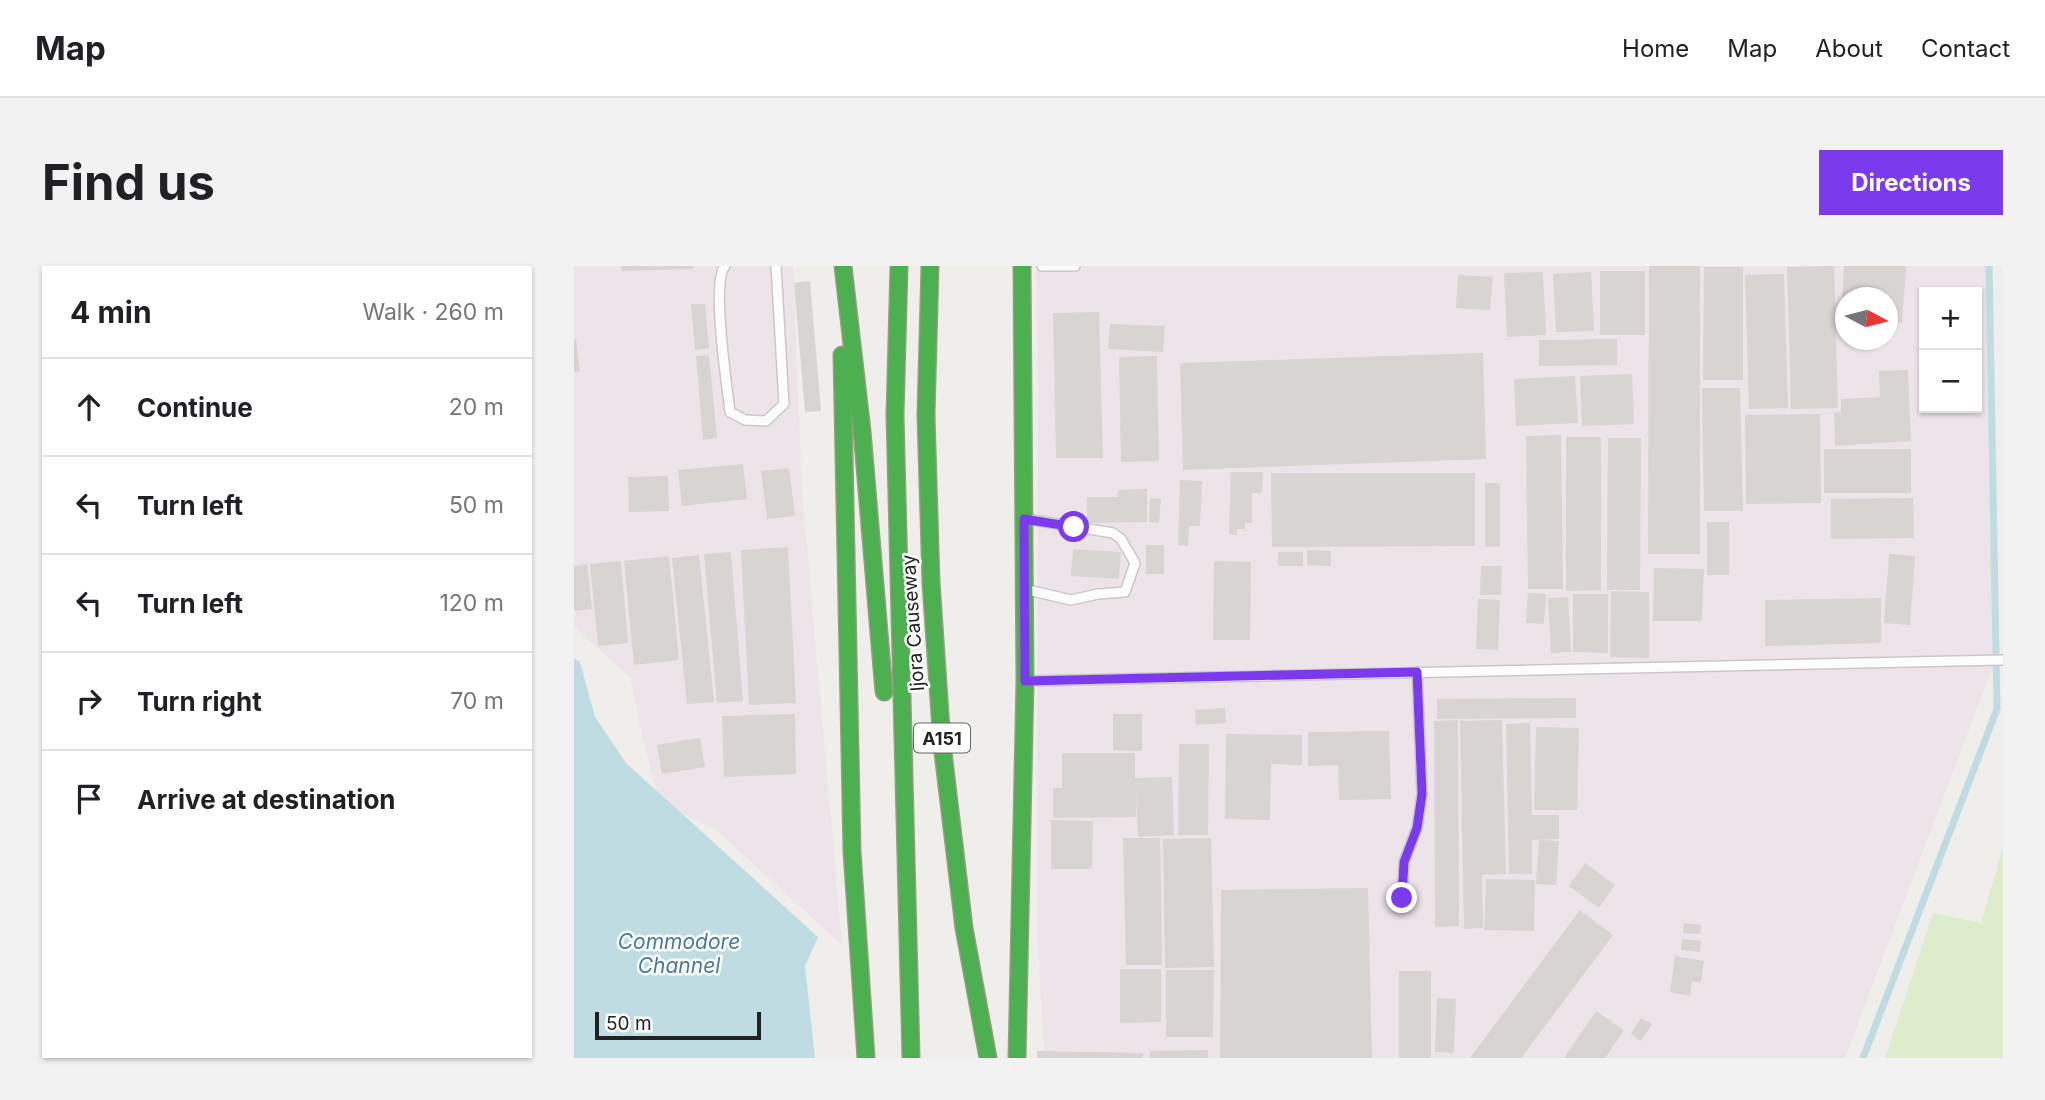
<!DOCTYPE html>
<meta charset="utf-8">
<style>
:root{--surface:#fff;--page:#f2f2f2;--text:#202124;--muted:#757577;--line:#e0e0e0;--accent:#7c3aed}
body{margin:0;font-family:Inter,sans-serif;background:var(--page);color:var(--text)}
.controls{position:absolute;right:21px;top:21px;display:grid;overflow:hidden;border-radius:0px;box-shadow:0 2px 5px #0004}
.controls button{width:63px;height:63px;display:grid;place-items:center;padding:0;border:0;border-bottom:2px solid var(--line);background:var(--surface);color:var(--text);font:35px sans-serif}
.compass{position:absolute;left:1261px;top:21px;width:63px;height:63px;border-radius:50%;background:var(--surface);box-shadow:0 2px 5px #0004;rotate:97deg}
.scale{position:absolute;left:21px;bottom:18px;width:166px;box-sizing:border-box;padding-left:7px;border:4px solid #222;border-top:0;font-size:19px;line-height:24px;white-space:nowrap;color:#222;-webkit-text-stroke:5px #fff;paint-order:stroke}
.stop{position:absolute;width:21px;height:21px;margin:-16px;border:5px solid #7c3aed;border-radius:50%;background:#fff}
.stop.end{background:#7c3aed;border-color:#fff;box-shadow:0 2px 7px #0008}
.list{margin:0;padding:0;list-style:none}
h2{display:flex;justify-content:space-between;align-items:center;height:91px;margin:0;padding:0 28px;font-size:30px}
h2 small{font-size:23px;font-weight:400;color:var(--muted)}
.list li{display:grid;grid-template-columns:46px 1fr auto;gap:21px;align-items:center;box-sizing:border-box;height:98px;padding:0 28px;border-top:2px solid var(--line)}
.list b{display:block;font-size:26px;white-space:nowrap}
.list em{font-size:23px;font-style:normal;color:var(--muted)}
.icon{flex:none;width:38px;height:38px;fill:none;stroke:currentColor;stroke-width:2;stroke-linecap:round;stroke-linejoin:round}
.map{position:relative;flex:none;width:1429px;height:792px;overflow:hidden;border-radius:0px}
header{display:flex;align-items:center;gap:42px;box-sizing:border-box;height:98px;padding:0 35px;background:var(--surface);border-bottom:2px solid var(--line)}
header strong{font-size:33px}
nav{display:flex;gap:38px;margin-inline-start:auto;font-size:24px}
.intro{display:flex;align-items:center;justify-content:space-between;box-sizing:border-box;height:168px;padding:0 42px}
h1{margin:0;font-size:49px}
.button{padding:18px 32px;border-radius:0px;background:var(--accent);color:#fff;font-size:24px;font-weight:700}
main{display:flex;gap:42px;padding:0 42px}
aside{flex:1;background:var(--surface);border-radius:0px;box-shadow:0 2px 5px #0004}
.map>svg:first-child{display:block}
.industrial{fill:#ede4e9;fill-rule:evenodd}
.grass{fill:#ddeccb}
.water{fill:#bfdce3}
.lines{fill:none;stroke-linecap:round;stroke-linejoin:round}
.stream{stroke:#bfdce3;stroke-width:7}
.building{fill:#d7d4d2}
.lane-casing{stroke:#c9c8c7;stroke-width:12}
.fast-casing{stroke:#999a82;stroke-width:19}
.lane{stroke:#fdfcfc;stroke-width:9}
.fast{stroke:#4caf50;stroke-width:16}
.route{stroke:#7c3aed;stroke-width:9}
.labels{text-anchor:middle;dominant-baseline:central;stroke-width:5;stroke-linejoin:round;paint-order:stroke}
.shield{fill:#fff;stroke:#646464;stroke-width:2}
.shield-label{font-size:18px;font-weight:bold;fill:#222}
.street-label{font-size:19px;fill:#222;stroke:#fff}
.water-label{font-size:21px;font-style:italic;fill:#4777a3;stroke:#fff}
</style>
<header>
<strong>Map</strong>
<nav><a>Home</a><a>Map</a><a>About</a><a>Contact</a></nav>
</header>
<div class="intro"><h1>Find us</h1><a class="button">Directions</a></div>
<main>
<aside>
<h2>4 min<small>Walk · 260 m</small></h2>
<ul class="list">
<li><svg class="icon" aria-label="ahead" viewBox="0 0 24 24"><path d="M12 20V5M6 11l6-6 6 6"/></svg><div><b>Continue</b></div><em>20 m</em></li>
<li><svg class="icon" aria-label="left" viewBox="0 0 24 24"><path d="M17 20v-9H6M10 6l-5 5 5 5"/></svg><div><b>Turn left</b></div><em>50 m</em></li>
<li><svg class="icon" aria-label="left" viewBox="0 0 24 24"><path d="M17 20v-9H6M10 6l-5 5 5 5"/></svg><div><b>Turn left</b></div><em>120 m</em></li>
<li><svg class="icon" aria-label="right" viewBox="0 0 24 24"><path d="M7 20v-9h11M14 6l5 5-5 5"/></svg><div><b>Turn right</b></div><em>70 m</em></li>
<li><svg class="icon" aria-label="arrive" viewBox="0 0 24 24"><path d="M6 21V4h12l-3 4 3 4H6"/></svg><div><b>Arrive at destination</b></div></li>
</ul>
</aside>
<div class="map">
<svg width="1429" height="792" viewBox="0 0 1429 792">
<rect width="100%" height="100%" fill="#f0eeeb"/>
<g class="industrial">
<polygon points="0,0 219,0 228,225 268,679 142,564 85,536 68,469 56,411 0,361"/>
<path d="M462 0H1419L1422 392 1271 792H470L463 661 464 108ZM1350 26H1403V142H1350ZM1272 32H1314V74H1272Z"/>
</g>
<polygon class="grass" points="1429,581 1429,792 1311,792 1359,647 1407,657"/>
<polygon class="water" points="0,392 6,396 21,451 52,497 244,671 231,700 241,792 0,792"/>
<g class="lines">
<polyline class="stream" points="1289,792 1423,443 1415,0"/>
</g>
<g class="building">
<polygon points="47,0 119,0 119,3 48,5"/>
<polygon points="1075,0 1126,0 1126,288 1074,288"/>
<polygon points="1260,0 1264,142 1217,143 1213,1"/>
<polygon points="1270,0 1332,0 1328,57 1314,56 1314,32 1272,32 1272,53 1267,53"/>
<polygon points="1130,1 1169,1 1169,114 1129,114"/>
<rect x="1026" y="5" width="45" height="64"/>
<polygon points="969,6 972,69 933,71 930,7"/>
<polygon points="1017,6 1020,65 982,66 979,8"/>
<polygon points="1210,8 1214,142 1175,143 1171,9"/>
<polygon points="884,9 919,11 916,44 882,42"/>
<polygon points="236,15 247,145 231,146 220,17"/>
<polygon points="117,38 131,38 135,82 121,84"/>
<polygon points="525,46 529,192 482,192 479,47"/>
<polygon points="536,58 591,60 589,86 534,83"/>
<polygon points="0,73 2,73 6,105 0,106"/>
<polygon points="1043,73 1043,99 965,100 965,74"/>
<polygon points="909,87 912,193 609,204 606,97"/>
<polygon points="135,89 143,172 129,174 122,90"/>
<polygon points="583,90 585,195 547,196 545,91"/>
<polygon points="1334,104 1337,175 1261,180 1260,147 1267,146 1267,133 1306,131 1305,105"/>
<polygon points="1058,108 1060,158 1008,160 1006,110"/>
<polygon points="1001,110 1004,157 942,160 940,113"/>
<polygon points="1128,122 1166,122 1169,245 1130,245"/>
<polygon points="1246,148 1247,237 1172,238 1171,149"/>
<polygon points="987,169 989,323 954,323 952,170"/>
<polygon points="992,171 1027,171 1027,324 992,325"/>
<polygon points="1034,172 1067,172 1066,324 1033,324"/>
<rect x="1250" y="183" width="87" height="44"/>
<polygon points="169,198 173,233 108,240 104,204"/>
<polygon points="215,202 221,250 193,253 187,205"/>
<polygon points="657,206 689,206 688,227 678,227 678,257 671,257 671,263 663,263 663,269 655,268"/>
<polygon points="697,207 901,207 901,280 698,281"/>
<polygon points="94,210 95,245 55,246 54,211"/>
<polygon points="606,214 628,215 626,260 615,260 614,280 604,279"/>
<polygon points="911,217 926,217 926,280 911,281"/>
<polygon points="573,223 573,256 513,257 513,231 544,231 544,224"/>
<polygon points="576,232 587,233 585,257 575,256"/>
<polygon points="1339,232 1340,272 1257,273 1257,233"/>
<rect x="1133" y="256" width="22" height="53"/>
<rect x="572" y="279" width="18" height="29"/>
<polygon points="214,281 222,437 175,439 167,284"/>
<polygon points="499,283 547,286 545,313 497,310"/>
<polygon points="733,284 757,285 757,300 733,299"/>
<polygon points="157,286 169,435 143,437 130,288"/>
<rect x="704" y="286" width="25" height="14"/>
<polygon points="1315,288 1341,290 1336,359 1310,357"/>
<polygon points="125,289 140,436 113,438 98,292"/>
<polygon points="95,290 105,394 60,399 50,295"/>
<polygon points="47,295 54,377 24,380 16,298"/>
<polygon points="640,295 677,296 676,374 639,374"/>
<polygon points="13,298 18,343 0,345 0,300"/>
<polygon points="907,300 928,300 927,329 906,329"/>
<polygon points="1080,302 1130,303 1128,355 1079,355"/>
<polygon points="1037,325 1075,326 1075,392 1036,391"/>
<polygon points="954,327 972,328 970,358 952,357"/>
<polygon points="999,328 1034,328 1034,387 999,386"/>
<polygon points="994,331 997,386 977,387 974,332"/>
<polygon points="1307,332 1307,377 1191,380 1191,334"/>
<polygon points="904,333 926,334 924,384 902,383"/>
<polygon points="1002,432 1002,452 863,453 863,433"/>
<polygon points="651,442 652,457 622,459 621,444"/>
<polygon points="221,448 222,508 150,511 148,450"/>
<polygon points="539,448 568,448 568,485 539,484"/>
<polygon points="884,454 885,660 861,661 860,455"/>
<polygon points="928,454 932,608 908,609 909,662 890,663 886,455"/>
<polygon points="956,457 958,549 985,549 985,573 958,574 958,608 935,608 932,458"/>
<polygon points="962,461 1005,462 1003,544 960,544"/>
<polygon points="815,465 817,533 765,534 764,499 734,500 734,466"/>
<polygon points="652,468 728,469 728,499 697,498 696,554 651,553"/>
<polygon points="126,472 131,501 88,508 83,479"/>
<polygon points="605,478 635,478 634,569 604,569"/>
<polygon points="488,487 561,487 561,512 598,511 600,569 564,571 562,524 562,551 479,552 479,522 488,522"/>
<polygon points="477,554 519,555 518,603 477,603"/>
<polygon points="549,572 586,572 588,699 552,699"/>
<polygon points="637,572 640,701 591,702 589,573"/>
<polygon points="965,574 985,575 982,619 962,618"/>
<polygon points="1011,597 1041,619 1025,642 995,620"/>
<polygon points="912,613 961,614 960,665 910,664"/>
<polygon points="794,622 798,792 646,792 647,624"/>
<polygon points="1006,644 1039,669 947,792 896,792"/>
<polygon points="1110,657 1127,659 1126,668 1109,667"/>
<polygon points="1108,673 1127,675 1126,686 1107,684"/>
<polygon points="1101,690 1130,695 1127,717 1118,715 1116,730 1096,726"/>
<polygon points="546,703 587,703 587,756 546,757"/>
<polygon points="592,704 640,704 639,771 592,771"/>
<rect x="825" y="705" width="32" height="87"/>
<polygon points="863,732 882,733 880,787 861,786"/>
<polygon points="1022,745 1050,764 1031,792 990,792"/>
<polygon points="1067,752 1078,758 1067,775 1057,768"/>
<polygon points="634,784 634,792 576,792 576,785"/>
<polygon points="463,785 569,787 569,792 463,792"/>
</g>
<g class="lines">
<defs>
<g id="lane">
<path d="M151 0C137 16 153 120 156 146L171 154 192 155 210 138 202 0"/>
<polyline points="468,0 501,0"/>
<polyline points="452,253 539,267 547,273 561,297 551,326 524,328 497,334 454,324"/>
<polyline points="453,415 1429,394"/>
<polyline points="828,632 830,596 843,562 848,528 843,406"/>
</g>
<g id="fast">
<polyline points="269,0 288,165 310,426"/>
<polyline points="325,0 321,149 337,792"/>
<polyline points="356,0 352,149 357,316 368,478 390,662 414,792"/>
<polyline points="268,89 278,585 292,792"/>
<polyline points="443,792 451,415 448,0"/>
</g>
</defs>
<use href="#lane" class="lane-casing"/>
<use href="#fast" class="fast-casing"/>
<use href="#lane" class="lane"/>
<use href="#fast" class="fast"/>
</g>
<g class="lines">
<polyline class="route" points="500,261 450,253 451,415 843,406 848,528 843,562 830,596 828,632"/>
</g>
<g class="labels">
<rect class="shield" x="340" y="457.5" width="56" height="29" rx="5"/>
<g class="shield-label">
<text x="368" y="472">A151</text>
</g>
<g class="street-label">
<text transform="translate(339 357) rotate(-94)">Ijora Causeway</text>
</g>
<g class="water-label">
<text x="105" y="675">Commodore<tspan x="105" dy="24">Channel</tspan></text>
</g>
</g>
</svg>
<div class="controls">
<button>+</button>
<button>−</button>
</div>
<svg class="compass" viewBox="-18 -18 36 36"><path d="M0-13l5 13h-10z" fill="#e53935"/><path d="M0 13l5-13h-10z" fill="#757577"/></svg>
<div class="scale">50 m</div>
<div class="stop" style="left:500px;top:261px"></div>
<div class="stop end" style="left:828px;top:632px"></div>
</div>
</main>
